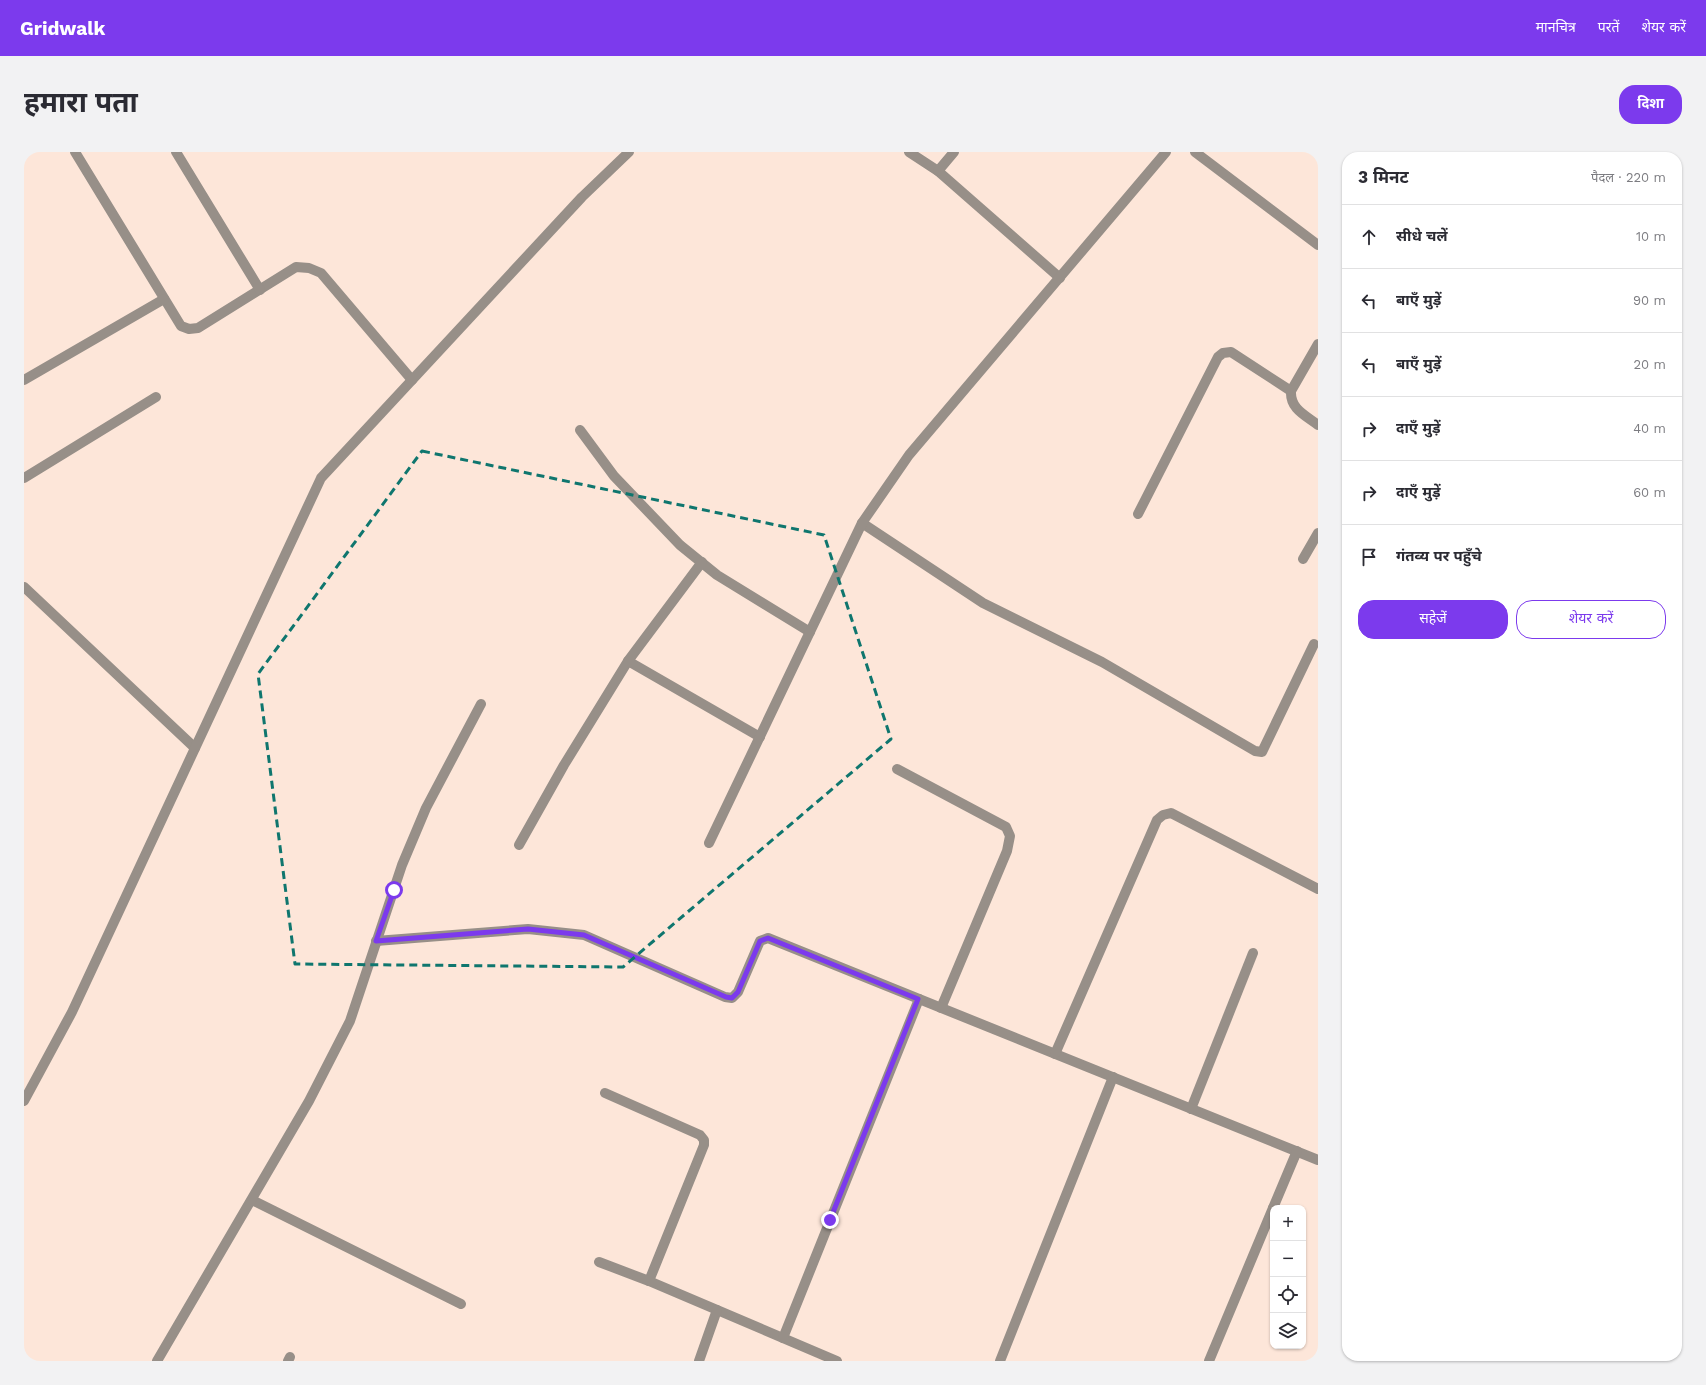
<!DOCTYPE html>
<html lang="hi">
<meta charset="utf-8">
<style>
:root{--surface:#fff;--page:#f2f2f3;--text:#2b2b33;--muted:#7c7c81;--line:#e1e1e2;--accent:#7c3aed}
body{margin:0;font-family:"Work Sans","Noto Sans Devanagari",sans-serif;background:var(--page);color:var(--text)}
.controls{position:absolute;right:12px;bottom:12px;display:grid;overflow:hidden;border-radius:8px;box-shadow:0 1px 3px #0004}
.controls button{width:36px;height:36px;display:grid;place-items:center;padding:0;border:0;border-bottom:1px solid var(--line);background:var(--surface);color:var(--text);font:20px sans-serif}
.stop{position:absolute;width:12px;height:12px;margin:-9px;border:3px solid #7c3aed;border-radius:50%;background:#fff}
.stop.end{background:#7c3aed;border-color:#fff;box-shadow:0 1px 4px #0008}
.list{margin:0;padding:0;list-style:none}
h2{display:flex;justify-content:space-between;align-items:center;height:52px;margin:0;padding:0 16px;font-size:17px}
h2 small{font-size:13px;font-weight:400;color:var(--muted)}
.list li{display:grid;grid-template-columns:26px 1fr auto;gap:12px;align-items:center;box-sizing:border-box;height:64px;padding:0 16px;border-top:1px solid var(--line)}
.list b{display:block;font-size:15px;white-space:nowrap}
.list em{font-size:13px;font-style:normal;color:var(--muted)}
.actions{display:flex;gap:8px;padding:12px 16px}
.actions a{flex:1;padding:9px 0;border:1px solid var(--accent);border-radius:16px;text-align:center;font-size:14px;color:var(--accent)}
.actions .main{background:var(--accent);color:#fff}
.icon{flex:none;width:22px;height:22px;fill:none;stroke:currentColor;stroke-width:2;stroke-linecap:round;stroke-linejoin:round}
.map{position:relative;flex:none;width:1294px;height:1209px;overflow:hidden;border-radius:16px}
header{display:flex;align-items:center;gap:24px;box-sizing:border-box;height:56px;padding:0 20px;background:var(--accent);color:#fff}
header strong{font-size:19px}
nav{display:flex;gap:22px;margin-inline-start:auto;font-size:14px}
.intro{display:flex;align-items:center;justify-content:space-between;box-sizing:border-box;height:96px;padding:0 24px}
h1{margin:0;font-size:28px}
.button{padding:10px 18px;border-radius:16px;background:var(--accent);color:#fff;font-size:14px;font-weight:700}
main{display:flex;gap:24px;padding:0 24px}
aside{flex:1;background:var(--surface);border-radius:16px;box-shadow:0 1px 3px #0004}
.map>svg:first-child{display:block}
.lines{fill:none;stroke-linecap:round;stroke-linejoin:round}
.service{stroke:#978f88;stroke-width:10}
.minor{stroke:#978f88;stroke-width:10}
.route{stroke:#7c3aed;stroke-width:5}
.marked{fill:none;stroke:#0f766e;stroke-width:3;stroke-dasharray:8 5;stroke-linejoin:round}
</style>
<header>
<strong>Gridwalk</strong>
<nav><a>मानचित्र</a><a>परतें</a><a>शेयर करें</a></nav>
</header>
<div class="intro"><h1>हमारा पता</h1><a class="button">दिशा</a></div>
<main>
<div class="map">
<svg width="1294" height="1209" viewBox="0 0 1294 1209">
<rect width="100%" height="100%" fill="#fde6d9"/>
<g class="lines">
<g class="service">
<polyline points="51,0 157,174 165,177 174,176 272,115 285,116 297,121 388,228"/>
<polyline points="152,0 236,138"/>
<polyline points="0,228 140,147"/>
<polyline points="0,326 132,245"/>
<polyline points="1167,957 1229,801"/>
<polyline points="228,1048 437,1152"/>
<polyline points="264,1209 266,1205"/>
</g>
<g class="minor">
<polyline points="885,0 914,19 1036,126"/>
<polyline points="1171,0 1294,93"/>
<polyline points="914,19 930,0"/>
<path d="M1294 192 1267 239C1266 257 1281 263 1294 273"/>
<polyline points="556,278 590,324 656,393 693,423 786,480"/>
<polyline points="1114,362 1194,205 1199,201 1207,200 1267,239"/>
<polyline points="838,371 959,451 1078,510 1231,599 1238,600 1290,492"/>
<polyline points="1279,407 1294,381"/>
<polyline points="0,435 171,596"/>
<polyline points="604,509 736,585"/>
<polyline points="873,617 982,675 986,684 983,699 917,856"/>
<polyline points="685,691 838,371 885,303 1142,0"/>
<polyline points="495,693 540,613 604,509 678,410"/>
<polyline points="352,789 504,777 560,783 701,845 708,846 714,840 736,789 744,786 1294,1008"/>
<polyline points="1031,902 1133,668 1139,663 1147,661 1294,737"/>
<polyline points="581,941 676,983 680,988 680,993 625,1129"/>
<polyline points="0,949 48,860 297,326 558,45 605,0"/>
<polyline points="1249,1056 1273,999"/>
<polyline points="575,1110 625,1129 813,1209"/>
<polyline points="759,1186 895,847"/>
<polyline points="133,1209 285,949 326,869 378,713 402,656 457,552"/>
<polyline points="675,1209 693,1158"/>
<polyline points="976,1209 1089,925"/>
<polyline points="1185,1209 1249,1056"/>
</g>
</g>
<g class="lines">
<polyline class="route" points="370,738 352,789 504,777 560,783 702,845 708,846 714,840 736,789 744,786 894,847 806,1068"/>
</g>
<path class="marked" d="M398 299 800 383 867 587 599 815 271 812 234 522Z"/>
</svg>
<div class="controls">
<button>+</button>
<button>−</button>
<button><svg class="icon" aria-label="locate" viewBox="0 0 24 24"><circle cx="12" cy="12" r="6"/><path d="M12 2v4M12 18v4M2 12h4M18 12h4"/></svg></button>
<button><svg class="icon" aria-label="layers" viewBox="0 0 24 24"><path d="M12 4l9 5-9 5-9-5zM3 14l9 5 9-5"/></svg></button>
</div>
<div class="stop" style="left:370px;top:738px"></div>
<div class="stop end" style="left:806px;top:1068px"></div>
</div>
<aside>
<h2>3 मिनट<small>पैदल · 220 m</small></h2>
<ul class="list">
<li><svg class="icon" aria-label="ahead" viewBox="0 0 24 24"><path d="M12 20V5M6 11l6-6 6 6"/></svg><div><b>सीधे चलें</b></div><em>10 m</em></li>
<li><svg class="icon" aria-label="left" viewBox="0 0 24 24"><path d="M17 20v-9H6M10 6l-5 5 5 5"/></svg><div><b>बाएँ मुड़ें</b></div><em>90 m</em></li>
<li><svg class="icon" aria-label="left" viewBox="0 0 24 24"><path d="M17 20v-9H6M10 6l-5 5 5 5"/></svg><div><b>बाएँ मुड़ें</b></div><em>20 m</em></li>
<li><svg class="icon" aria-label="right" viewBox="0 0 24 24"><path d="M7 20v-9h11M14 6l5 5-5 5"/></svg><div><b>दाएँ मुड़ें</b></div><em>40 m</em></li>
<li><svg class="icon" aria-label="right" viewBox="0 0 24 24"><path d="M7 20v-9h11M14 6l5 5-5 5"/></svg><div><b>दाएँ मुड़ें</b></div><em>60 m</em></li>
<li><svg class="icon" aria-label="arrive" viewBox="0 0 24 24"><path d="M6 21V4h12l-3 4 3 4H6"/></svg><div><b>गंतव्य पर पहुँचे</b></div></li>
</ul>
<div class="actions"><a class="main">सहेजें</a><a>शेयर करें</a></div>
</aside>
</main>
